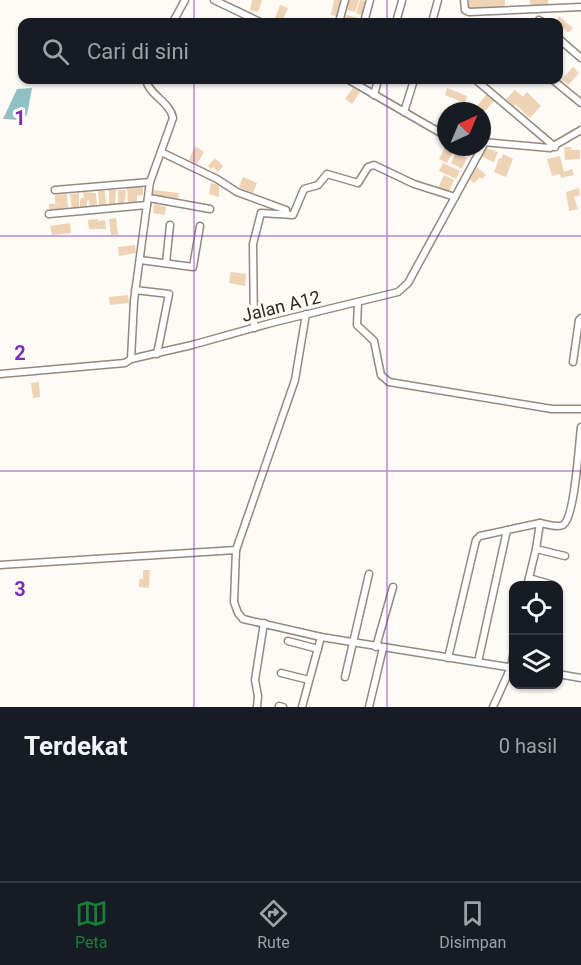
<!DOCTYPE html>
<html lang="id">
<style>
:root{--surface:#171b24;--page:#20242c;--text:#f1f3f6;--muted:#9ea1a6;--line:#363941;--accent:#168036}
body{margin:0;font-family:Roboto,sans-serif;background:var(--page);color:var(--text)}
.controls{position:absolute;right:18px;bottom:18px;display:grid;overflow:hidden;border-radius:12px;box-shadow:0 2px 4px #0004}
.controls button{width:54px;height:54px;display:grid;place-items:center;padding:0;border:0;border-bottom:2px solid var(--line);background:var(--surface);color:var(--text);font:30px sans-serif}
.compass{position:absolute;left:437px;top:102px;width:54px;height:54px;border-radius:50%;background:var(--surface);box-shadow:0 2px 4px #0004;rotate:44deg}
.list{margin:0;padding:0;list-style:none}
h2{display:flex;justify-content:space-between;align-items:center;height:78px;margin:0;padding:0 24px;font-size:26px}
h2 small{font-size:20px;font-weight:400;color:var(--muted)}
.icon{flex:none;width:33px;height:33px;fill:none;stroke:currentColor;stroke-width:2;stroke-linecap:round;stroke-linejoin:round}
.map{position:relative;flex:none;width:581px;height:707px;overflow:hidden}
.search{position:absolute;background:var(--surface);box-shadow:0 2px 4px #0004;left:18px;right:18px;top:18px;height:66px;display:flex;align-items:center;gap:15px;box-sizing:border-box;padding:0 21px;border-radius:12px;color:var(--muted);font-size:22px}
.sheet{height:174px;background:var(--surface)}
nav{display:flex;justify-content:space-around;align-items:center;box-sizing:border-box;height:84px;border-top:2px solid var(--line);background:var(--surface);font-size:16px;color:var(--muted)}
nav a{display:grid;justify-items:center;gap:3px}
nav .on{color:var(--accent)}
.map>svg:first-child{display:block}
.water{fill:#91c0c7}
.building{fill:#eed3b5}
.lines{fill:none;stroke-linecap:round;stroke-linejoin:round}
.minor-casing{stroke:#93897e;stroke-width:9}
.minor{stroke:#fff;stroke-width:6}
.grid{fill:none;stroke:#7b2cbf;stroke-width:1.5;stroke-opacity:0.55}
.labels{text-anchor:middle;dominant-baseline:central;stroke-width:6;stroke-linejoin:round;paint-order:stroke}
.street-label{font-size:18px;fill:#2f2a26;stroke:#fefaf5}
.grid-label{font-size:20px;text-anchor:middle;font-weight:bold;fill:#7b2cbf;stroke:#fefaf5;stroke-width:6;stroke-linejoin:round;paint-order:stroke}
</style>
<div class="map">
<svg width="581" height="707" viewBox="0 0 581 707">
<rect width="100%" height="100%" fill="#fefaf5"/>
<polygon class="water" points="32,88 27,115 21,120 3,119 17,89"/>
<g class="building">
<polygon points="252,0 262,0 258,12 250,10"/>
<polygon points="334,0 344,0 339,17 331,15"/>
<polygon points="349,0 359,0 355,12 347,10"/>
<polygon points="360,0 368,1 364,16 356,13"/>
<polygon points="469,0 505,0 505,7 469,8"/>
<polygon points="530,0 548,0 548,6 531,7"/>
<polygon points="280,5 288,8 282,22 277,22 274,21"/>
<polygon points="346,15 363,19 362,22 344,22"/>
<polygon points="559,16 573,28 568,33 558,22 556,22"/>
<polygon points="573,67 579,73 568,85 562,79"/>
<polygon points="353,88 360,92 352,104 345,99"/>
<polygon points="447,88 467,96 465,103 445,95"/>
<polygon points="515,90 523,97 527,92 541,106 530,118 515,104 514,106 506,99"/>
<polygon points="487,94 494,101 484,112 477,106"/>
<polygon points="195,146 204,152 197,164 189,160"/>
<polygon points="445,147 454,150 447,163 439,159"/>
<polygon points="484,147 498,152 494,162 480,156"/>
<polygon points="564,147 571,147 572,150 580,150 580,159 565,160"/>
<polygon points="456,152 467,158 462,169 451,163"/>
<polygon points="503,154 513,159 506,177 494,172 499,158 501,159"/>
<polygon points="560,156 564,172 572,169 574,175 561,178 560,174 552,176 547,159"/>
<polygon points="215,158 223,166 218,172 213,167 211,169 208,166"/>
<polygon points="443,163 460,171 456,179 439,171"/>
<polygon points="477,167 486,175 482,179 480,177 474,183 467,177"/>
<polygon points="444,175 454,180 448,193 438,188"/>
<polygon points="243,177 257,183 253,193 239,187"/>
<polygon points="211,183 219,185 219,197 209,194"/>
<polygon points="143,186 143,195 137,196 137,204 128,204 127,188"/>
<polygon points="579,188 580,195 574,197 578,209 569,211 566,192"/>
<polygon points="109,190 116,190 115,206 109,207"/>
<polygon points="118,190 126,190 124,204 118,205"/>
<polygon points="153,190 179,193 178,200 167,199 167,196 162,196 162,199 153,197"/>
<polygon points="98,191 105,191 106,206 99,206"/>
<polygon points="83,192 96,193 97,207 90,207 89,200 87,201 87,208 80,208 80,201 81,198 84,198"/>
<polygon points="79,193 79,209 72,210 70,194"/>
<polygon points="67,194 68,210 49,209 49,204 62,203 55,203 55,195"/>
<polygon points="154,204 166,207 165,215 153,213"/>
<polygon points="116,218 118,235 111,235 109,219"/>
<polygon points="98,219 98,221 105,220 106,229 89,229 88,220"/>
<polygon points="70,223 71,233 52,235 50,226"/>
<polygon points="135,245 136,253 119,256 118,247"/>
<polygon points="231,272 246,274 245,286 229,283"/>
<polygon points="128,295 129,303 110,305 109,297"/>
<polygon points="39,382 40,397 33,398 31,383"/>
<polygon points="143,570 150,570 149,588 139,587 139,579 143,579"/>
</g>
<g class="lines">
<defs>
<g id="minor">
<polyline points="214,0 260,22"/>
<polyline points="464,0 465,10 469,12 581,7"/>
<polyline points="539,20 542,22"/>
<polyline points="173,22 185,0"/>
<polyline points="339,22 345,0"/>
<polyline points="364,22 370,0"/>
<polyline points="396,22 402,1"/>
<polyline points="432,22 438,0"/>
<polyline points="558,38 581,58"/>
<polyline points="349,80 446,136"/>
<polyline points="476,80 555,147"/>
<polyline points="553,80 581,103"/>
<polyline points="374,95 378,80"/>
<polyline points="404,112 414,80"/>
<polyline points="483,142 550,148 581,130"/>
<polyline points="161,152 217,179 237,192 286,210 285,214"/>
<polyline points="55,190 150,182"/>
<polyline points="149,198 210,209"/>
<polyline points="49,214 147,205"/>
<polyline points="140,260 193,267 200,226"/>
<polyline points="166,263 170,225"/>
<polyline points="135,290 169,294 157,354"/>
<polyline points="358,303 357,325 374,341 381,375 389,382 552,409 581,409"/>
<polyline points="254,328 253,244 261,213 293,215 304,189 318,185 327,174 358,183 368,167 374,165 414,184 455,197"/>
<path d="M131 359 134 301 150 182 173 118C170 102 149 95 146 80"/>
<polyline points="573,362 579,320 581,318"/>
<polyline points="0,374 125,363 131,359 192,345 271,323 398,292 408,283 485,142"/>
<polyline points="536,549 565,556"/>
<polyline points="236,550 295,380 306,314"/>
<polyline points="0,565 236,550 234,602 238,613 243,619 321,637 514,668"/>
<polyline points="529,578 553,585"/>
<path d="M527 586 536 549 540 523C546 524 558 528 563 525 575 518 579 442 581 427"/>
<polyline points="288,641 318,649"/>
<polyline points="376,647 393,587"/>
<polyline points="448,658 476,540 480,536 540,523"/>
<polyline points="478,662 507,530"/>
<polyline points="281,673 309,680"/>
<polyline points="558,674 581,678"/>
<polyline points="345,677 369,574"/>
<polyline points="279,706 283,707"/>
<polyline points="257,707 258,696 255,680 264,623"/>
<polyline points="302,707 321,637"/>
<polyline points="369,707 383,648"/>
<polyline points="493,707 511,667 514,651"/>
</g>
</defs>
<use href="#minor" class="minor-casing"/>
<use href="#minor" class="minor"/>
</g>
<path class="grid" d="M194 0V22M387 0V22M194 80V707M387 80V707M0 236H581M0 471H581"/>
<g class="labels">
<g class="street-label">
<text transform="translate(281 306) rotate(-14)">Jalan A12</text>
</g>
</g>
<g class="grid-label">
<text x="20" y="125">1</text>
<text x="20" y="360">2</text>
<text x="20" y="596">3</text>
</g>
</svg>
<div class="controls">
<button><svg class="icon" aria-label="locate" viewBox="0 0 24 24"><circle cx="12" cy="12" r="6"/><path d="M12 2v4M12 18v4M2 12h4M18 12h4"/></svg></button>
<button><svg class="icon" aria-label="layers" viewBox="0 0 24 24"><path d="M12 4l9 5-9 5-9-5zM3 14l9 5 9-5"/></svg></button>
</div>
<svg class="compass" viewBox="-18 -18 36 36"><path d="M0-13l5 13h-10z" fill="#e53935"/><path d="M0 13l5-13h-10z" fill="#9ea1a6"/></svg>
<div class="search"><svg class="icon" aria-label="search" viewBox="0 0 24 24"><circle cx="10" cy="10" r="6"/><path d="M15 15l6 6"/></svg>Cari di sini</div>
</div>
<section class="sheet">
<h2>Terdekat<small>0 hasil</small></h2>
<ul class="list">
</ul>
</section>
<nav>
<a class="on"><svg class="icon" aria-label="map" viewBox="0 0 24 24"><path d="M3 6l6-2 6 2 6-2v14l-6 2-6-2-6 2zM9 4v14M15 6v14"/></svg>Peta</a>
<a><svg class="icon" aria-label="directions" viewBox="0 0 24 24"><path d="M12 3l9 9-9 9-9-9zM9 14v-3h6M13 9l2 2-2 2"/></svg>Rute</a>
<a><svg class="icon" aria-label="saved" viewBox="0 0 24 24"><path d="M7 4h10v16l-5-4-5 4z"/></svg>Disimpan</a>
</nav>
